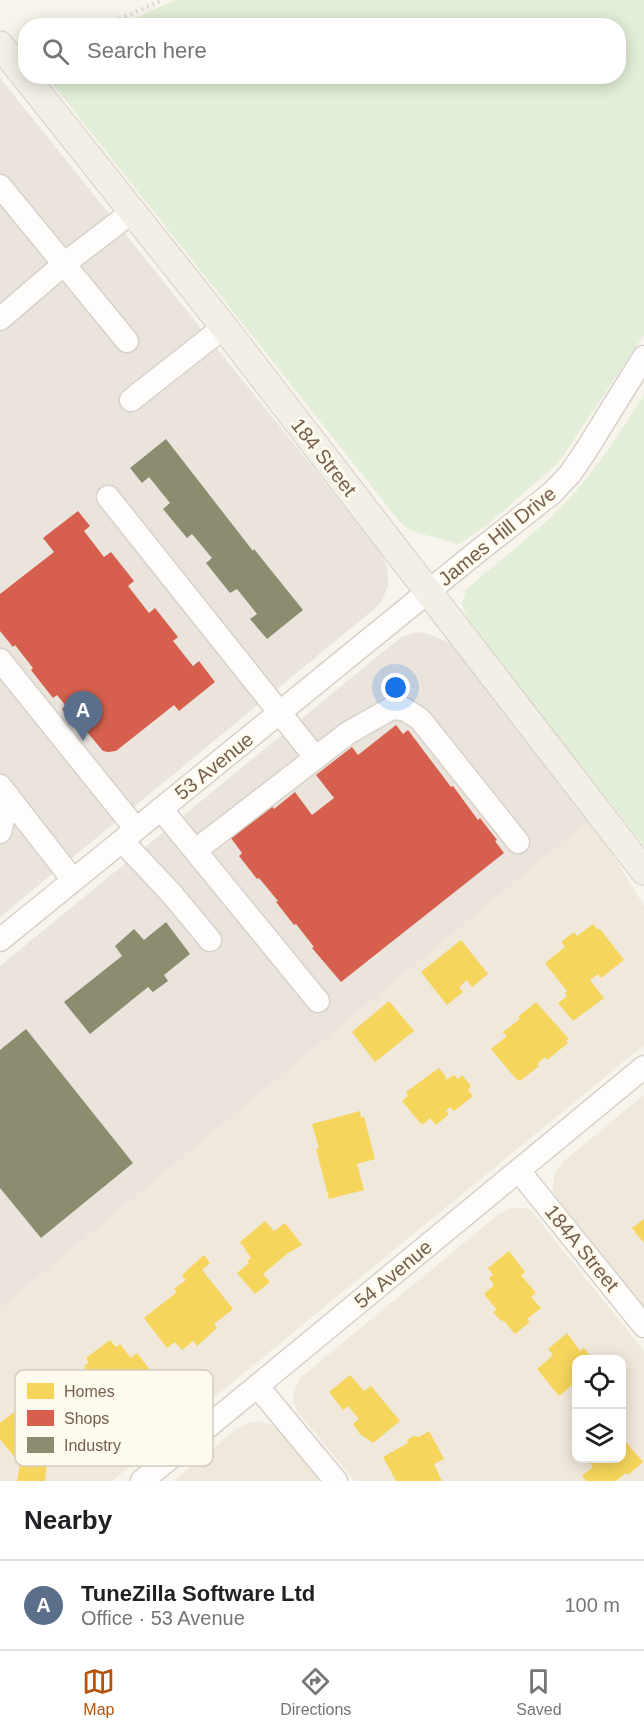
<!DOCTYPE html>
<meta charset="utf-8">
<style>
:root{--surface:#fff;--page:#f6f6f6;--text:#202124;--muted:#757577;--line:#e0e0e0;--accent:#b45309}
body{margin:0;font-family:Arial,sans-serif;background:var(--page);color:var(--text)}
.controls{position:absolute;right:18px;bottom:18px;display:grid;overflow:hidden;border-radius:12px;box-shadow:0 3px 15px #0003}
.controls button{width:54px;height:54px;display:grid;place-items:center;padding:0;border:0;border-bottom:2px solid var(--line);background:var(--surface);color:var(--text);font:30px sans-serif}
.you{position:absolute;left:396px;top:688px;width:21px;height:21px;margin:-15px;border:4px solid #fff;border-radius:50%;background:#1a73e8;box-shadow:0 0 0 9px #1a73e833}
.badge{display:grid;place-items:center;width:39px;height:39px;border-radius:50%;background:var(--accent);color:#fff;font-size:20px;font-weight:700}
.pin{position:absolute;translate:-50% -50px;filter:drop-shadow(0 2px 3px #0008)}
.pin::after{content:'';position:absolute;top:32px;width:21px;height:18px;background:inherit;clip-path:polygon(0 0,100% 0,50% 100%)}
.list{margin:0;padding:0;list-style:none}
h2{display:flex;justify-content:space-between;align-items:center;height:78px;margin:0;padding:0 24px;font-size:26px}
h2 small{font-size:20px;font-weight:400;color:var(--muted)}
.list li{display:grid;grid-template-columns:39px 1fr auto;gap:18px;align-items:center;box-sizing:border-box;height:90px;padding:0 24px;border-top:2px solid var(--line)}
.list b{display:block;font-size:22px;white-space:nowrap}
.list p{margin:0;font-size:20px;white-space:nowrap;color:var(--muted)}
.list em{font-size:20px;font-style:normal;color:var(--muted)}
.icon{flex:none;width:33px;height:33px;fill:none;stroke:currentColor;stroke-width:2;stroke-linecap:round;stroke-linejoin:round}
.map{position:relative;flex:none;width:644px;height:1481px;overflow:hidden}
.search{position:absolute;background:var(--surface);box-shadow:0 3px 15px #0003;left:18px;right:18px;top:18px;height:66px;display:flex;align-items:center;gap:15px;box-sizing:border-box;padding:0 21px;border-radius:24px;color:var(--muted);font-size:22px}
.sheet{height:168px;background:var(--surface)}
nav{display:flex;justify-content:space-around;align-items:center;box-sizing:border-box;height:84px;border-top:2px solid var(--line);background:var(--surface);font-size:16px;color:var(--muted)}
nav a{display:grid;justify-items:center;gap:3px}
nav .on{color:var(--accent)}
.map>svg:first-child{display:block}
.residential{fill:#f0e8da;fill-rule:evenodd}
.industrial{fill:#eae4dd}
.green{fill:#e2eed7}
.homes{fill:#f6d55c}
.shops{fill:#d6604d}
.industry{fill:#8c8c6e}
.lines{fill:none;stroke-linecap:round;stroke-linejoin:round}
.minor-casing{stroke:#d6d1ca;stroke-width:25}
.major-casing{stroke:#d5cfc6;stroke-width:29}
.path{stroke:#dad4ce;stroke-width:4;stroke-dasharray:1.5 4.5;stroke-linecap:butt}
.minor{stroke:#fefdfc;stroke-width:22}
.major{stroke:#f2efe6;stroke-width:27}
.labels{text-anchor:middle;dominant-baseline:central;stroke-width:6;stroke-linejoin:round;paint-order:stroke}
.street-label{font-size:20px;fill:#755f4c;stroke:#fefaee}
.key{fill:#fefaee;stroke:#d5ccbd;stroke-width:1.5}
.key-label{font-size:16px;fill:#755f4c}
</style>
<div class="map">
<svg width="644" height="1481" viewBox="0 0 644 1481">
<rect width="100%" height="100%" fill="#f7f4ec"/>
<g class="residential">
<polygon points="591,819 644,906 644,1045 112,1481 0,1481 0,1309"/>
<polygon points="644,1095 644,1306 560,1202 553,1191 553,1182 557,1169 564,1161"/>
<path d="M517 1208H526L533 1213 644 1351V1481H355L297 1411 293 1400 295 1389 300 1378 499 1214 508 1209ZM576 1360H622V1458H576Z"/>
<polygon points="260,1421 272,1425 284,1435 320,1481 173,1481 237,1429 248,1423"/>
</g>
<g class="industrial">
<polygon points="0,78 383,555 388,572 388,587 381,602 373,610 0,917"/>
<polygon points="417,632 429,634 448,642 467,662 591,819 0,1309 0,966 384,651 402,637"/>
</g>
<g class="green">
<path d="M175 0H644V335L559 462 487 525 457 545C438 534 416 538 400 522L47 77 618 76V26L120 25Z"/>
<path d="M644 395V845L499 665 468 621 462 604 466 590C499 560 536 534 566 502 597 469 620 432 644 395Z"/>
</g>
<g class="homes">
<polygon points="593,924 598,930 600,929 624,960 601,978 598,974 590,980 604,998 573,1021 558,1003 567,996 565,993 567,991 545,963 565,947 561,942 574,932 577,936"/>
<polygon points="461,940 488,974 472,987 467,980 459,987 463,992 447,1005 421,972"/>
<polygon points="389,1001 414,1031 375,1062 352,1032"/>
<polygon points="536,1002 569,1039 566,1041 568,1043 547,1060 545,1057 537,1064 539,1066 520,1081 518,1079 517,1080 491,1049 507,1036 503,1032 520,1019 518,1017"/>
<polygon points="439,1068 446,1077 445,1078 446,1080 454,1075 458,1079 462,1075 471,1086 468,1090 473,1096 454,1111 450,1107 446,1111 449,1114 436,1125 430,1118 422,1125 402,1101 408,1096 406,1092"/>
<polygon points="360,1111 361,1118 364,1117 375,1159 357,1164 364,1190 329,1199 316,1149 319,1148 312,1124"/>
<polygon points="644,1219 644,1243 632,1228"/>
<polygon points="265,1221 274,1231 285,1223 302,1245 288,1253 263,1274 270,1282 255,1294 237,1273 249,1263 247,1261 251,1258 240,1242"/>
<polygon points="509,1251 525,1272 521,1275 536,1293 531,1297 541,1308 527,1319 530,1322 515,1334 504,1321 500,1320 493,1312 497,1310 484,1294 494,1285 489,1278 493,1275 488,1268"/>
<polygon points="204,1255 210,1263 202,1270 233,1309 214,1324 217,1328 197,1346 193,1341 182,1350 175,1342 167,1348 144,1318 177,1292 174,1289 186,1280 182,1276 185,1272"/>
<polygon points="567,1333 580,1351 584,1348 593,1360 576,1360 576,1382 559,1396 537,1369 550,1358 553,1354 548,1349"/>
<polygon points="110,1340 116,1347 120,1344 131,1358 137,1353 153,1374 144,1381 146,1383 133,1393 132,1391 104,1412 101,1409 89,1418 67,1390 79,1380 77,1378 84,1371 85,1365 89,1363 86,1358"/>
<polygon points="350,1375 364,1391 371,1386 400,1421 373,1443 360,1434 353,1424 359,1419 348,1406 343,1410 329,1392"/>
<polygon points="35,1396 43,1405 45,1404 68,1433 67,1434 73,1443 47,1461 45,1481 17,1481 20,1464 0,1439 0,1423"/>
<polygon points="429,1431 444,1459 434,1464 442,1481 396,1481 383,1457 408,1443 407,1440 413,1436 419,1437"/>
<polygon points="622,1437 643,1462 628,1475 626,1473 616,1481 586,1481 582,1476 593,1467 586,1458 622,1458"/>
</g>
<g class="shops">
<polygon points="78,511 90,526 84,531 104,557 111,552 134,581 128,586 149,613 155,608 178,637 173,641 193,666 199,661 215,682 179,711 174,705 116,751 108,752 103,751 78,721 74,724 62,709 66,706 57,695 53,698 31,670 33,668 15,645 13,647 0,631 0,594 54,552 43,538"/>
<polygon points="396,725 403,734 408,730 451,787 453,786 478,820 480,818 497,840 495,841 504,853 341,982 312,948 314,947 296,924 294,925 276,902 278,901 259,878 257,879 239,856 242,853 228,834 267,800 274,809 295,792 312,815 334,798 316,775 352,747 358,755"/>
</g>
<g class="industry">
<polygon points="166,439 253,551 254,549 303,610 267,639 250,619 257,614 237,589 230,593 206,563 212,558 192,534 187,538 163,509 170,503 149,477 142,483 130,468"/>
<polygon points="166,922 190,954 164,975 168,981 153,992 148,987 90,1034 64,1002 122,956 115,946 134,929 144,940"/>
<polygon points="26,1029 133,1163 41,1238 0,1188 0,1050"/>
</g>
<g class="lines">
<defs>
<g id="minor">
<polyline points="0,186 127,341"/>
<polyline points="0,319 64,264 132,212"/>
<polyline points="131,400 224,327"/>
<polyline points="108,497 315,757"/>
<polyline points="0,660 136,829"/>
<polyline points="0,786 73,880"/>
<polyline points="161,809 318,1001"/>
<polyline points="0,832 9,797"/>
<polyline points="122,841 171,893 210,940"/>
<polyline points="196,850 348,733 392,708 404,709 420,719 518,842"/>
<polyline points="0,940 472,556 552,493 570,474 585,452 644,357"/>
<polyline points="519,1171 644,1326"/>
<polyline points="258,1387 336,1481"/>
<polyline points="142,1481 644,1067"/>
</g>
<polyline id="major" points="0,45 224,327 644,871"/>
</defs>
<use href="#minor" class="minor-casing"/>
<use href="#major" class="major-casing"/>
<polyline class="path" points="103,26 163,0"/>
<use href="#minor" class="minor"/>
<use href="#major" class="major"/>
</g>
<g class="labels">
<g class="street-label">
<text transform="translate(324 457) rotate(52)">184 Street</text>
<text transform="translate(497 536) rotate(-39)">James Hill Drive</text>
<text transform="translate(214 766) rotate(-39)">53 Avenue</text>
<text transform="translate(582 1248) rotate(51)">184A Street</text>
<text transform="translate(393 1274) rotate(-40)">54 Avenue</text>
</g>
</g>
<rect x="15" y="1370" width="198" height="96" rx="9" class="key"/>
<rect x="27" y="1383" width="27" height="16" fill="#f6d55c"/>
<rect x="27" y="1410" width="27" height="16" fill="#d6604d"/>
<rect x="27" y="1437" width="27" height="16" fill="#8c8c6e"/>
<g class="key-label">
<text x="64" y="1397">Homes</text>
<text x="64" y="1424">Shops</text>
<text x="64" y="1451">Industry</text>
</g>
</svg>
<div class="controls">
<button><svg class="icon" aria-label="locate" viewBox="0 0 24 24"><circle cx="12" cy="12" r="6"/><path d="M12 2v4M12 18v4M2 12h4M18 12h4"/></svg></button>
<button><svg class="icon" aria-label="layers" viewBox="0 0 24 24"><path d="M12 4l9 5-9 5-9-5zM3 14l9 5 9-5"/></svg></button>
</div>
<div class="you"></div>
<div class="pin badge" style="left:83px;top:741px;background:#5c6f8a">A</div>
<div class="search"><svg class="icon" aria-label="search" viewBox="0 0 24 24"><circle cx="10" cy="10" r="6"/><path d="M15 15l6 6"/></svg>Search here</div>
</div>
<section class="sheet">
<h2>Nearby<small></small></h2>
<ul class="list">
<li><span class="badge" style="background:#5c6f8a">A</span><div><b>TuneZilla Software Ltd</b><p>Office · 53 Avenue</p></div><em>100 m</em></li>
</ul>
</section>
<nav>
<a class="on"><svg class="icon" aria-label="map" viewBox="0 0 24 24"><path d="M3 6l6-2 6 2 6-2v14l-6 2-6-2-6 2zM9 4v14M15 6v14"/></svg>Map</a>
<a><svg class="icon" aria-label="directions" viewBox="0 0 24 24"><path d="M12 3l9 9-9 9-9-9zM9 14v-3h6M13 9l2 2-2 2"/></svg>Directions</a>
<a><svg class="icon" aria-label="saved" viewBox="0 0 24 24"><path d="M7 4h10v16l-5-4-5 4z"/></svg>Saved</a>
</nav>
